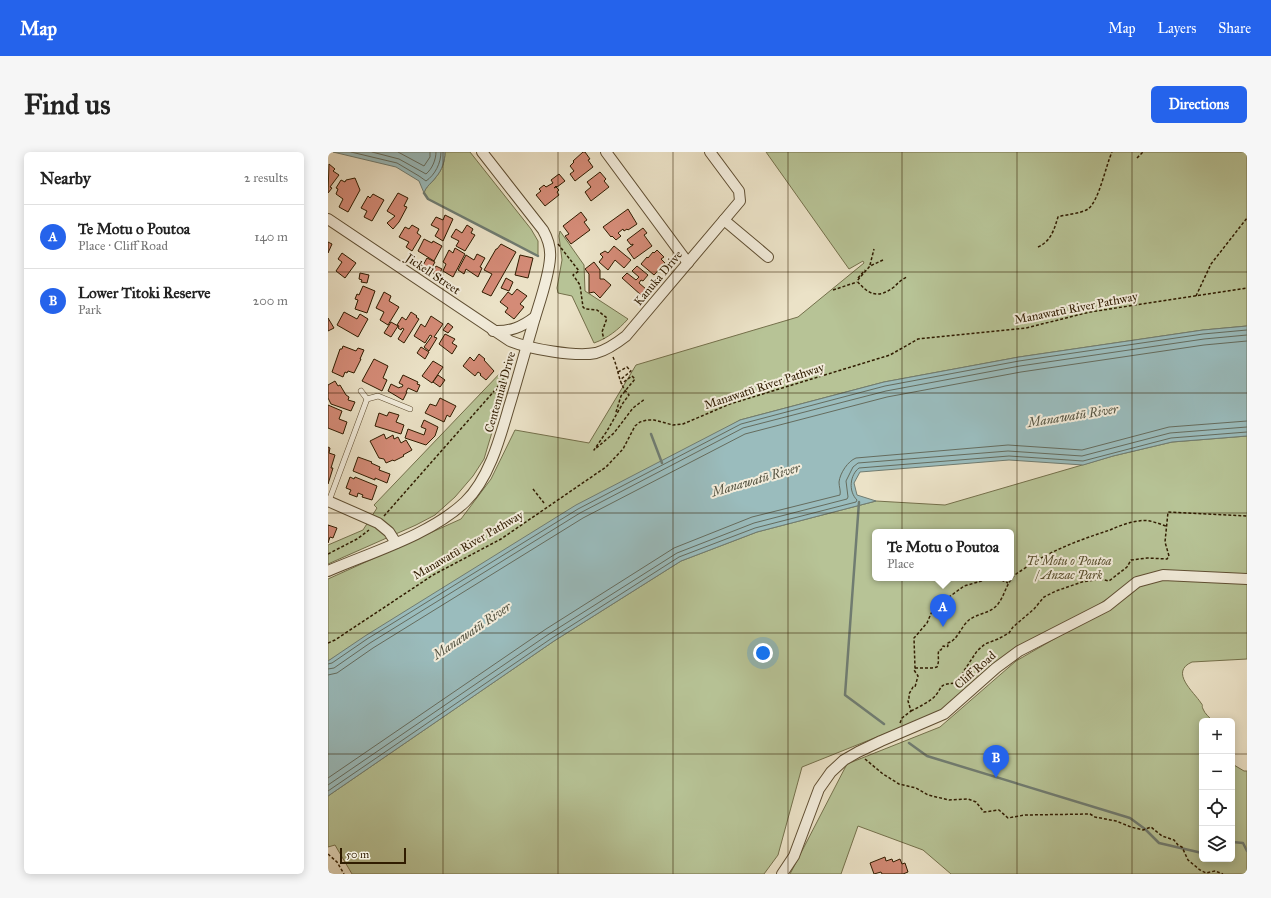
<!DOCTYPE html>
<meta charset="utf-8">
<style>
:root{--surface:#fff;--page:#f6f6f6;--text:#222;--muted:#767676;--line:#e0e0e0;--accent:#2563eb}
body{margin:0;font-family:"IM FELL Great Primer",serif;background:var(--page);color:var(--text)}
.controls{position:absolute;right:12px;bottom:12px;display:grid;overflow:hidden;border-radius:6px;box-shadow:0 2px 10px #0003}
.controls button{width:36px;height:36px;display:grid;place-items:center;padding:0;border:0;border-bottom:1px solid var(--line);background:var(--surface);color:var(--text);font:20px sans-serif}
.scale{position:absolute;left:12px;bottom:10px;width:66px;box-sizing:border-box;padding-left:4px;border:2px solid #301c00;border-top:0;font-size:11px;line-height:14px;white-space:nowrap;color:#301c00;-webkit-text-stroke:3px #f2ecdb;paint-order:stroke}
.you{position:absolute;left:435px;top:501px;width:14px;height:14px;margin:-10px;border:3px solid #fff;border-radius:50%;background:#1a73e8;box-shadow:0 0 0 6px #1a73e833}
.badge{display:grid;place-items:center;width:26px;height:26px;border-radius:50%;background:var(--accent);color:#fff;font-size:13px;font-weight:700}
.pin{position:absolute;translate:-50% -33px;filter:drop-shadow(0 1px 2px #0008)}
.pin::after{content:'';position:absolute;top:21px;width:14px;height:12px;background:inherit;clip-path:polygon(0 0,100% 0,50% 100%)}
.popup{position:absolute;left:544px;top:377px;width:142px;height:52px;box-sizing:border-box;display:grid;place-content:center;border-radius:6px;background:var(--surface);filter:drop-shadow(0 1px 3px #0005);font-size:13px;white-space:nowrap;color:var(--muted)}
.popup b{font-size:15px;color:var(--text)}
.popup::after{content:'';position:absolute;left:50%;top:100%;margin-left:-8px;border:8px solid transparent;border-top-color:var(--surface)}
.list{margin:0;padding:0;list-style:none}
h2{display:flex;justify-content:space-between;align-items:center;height:52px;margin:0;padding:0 16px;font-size:17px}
h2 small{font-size:13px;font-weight:400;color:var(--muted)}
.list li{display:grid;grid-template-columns:26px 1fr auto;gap:12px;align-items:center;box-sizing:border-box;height:64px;padding:0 16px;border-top:1px solid var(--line)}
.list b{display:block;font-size:15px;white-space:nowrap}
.list p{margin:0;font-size:13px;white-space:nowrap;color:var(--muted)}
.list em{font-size:13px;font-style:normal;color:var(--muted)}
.icon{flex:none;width:22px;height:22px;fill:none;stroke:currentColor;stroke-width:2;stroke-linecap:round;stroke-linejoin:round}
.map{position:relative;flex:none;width:919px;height:722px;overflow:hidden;border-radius:6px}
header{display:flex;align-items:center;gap:24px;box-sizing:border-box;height:56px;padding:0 20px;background:var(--accent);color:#fff}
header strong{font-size:19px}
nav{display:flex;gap:22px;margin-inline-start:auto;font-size:14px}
.intro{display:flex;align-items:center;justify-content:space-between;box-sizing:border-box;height:96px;padding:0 24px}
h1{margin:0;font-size:28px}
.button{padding:10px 18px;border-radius:6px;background:var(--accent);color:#fff;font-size:14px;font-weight:700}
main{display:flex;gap:24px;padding:0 24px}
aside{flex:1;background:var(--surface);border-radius:6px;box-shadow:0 2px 10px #0003}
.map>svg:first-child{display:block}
.green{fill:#b7c396;stroke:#74704b;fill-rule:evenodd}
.water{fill:#9abcbd;stroke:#707c71}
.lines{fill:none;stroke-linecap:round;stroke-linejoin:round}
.shore{stroke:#656c5e;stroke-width:1}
.stream{stroke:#707c71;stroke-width:2.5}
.building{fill:#d48b77;stroke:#301c00}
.service-casing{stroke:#5f4e32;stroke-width:6}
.minor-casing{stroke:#5f4e32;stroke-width:12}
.path{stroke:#301c00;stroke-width:1.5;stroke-dasharray:3 2;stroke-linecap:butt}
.service{stroke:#f2ecdb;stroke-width:5}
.minor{stroke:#f2ecdb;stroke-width:10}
.grid{fill:none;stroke:#301c00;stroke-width:1;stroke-opacity:0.55}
.labels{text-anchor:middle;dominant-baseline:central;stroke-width:4;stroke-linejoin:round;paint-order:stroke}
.street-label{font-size:12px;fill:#301c00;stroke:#f2ecdb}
.park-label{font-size:12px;font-style:italic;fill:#584e2d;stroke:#f2ecdb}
.water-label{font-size:13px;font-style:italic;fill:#555442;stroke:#f2ecdb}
</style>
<header>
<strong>Map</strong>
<nav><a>Map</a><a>Layers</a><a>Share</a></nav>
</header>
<div class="intro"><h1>Find us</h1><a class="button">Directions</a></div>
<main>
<aside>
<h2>Nearby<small>2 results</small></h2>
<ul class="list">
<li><span class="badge">A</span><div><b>Te Motu o Poutoa</b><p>Place · Cliff Road</p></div><em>140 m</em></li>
<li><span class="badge">B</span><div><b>Lower Titoki Reserve</b><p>Park</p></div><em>200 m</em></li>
</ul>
</aside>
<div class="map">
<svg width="919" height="722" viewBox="0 0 919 722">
<rect width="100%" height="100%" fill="#ebe2c7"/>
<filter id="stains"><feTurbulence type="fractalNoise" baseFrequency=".005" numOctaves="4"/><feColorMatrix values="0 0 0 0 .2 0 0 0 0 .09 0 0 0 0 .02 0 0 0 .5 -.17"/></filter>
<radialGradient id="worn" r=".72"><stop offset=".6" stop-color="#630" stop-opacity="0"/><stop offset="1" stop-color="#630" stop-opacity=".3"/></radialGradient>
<g class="green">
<path d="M117 0H142L203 77 210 89V104L100 47 96 41C98 34 104 31 108 25 114 18 117 9 117 0Z"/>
<polygon points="438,0 919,0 919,174 875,178 691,205 556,230 412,268 0,509 0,427 133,367 163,327 187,278 261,291 308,213 470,165 536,111 535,109 521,117"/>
<path d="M232 79 256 113 257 139 300 167C290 178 280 186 266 191L244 144 230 141 229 136 234 108 231 84Z"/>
<polygon points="177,216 182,220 156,307 145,324 127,345 107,363 88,373 0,412 0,393 35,378 49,356 46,353"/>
<path d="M919 284V422L836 419 794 437 767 455 745 466 621 553 604 563 474 615 450 703 436 722H24L7 693 0 695V644L226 489 353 409 429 380 548 349 617 353 785 304 844 290ZM547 380H683V426H547Z"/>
<path d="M839 427 919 431V507L864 510C841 520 866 540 873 551 876 555 873 552 875 557 877 562 881 565 885 569H874V707H904V608L906 609V613L916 619H919V722H623L595 698 530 674 513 722H462L519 612 612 575 688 509 747 475 776 461 811 435 824 430Z"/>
</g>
<g class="water">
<path d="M5 0H117C117 9 114 18 108 25 104 31 98 34 96 41L91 29 68 15Z"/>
<polygon points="919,174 919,284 844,290 785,304 755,313 681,308 532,320 526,331 529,343 548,349 429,380 353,409 226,489 0,644 0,509 37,484 248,353 412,268 556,230 691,205 875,178"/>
</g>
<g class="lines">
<g class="shore">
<path d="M23 0 69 11 91 24 98 29C107 23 113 11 113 0"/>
<path d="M44 0 71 7 98 22C104 17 108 8 108 0"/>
<polyline points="70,0 96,14 102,5 102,0"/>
<polyline points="0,512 4,511 39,487 250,357 413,272 557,234 691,209 875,182 919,178"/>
<polyline points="0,517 6,516 42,491 252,361 415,276 558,239 692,214 876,187 919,183"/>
<polyline points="0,523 9,521 45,496 255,366 417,282 559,245 693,220 876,193 919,189"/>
<path d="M0 626 218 477 346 396 424 365 512 343C513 339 511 335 511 330 512 321 520 309 528 306L680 293 754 298 841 275 919 269"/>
<polyline points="0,633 221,482 349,401 426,371 519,347 520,345 518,329 525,315 530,311 680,299 754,304 842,281 919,275"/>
<path d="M0 639 224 486 351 405 427 376 528 350 529 348C520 339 522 323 531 316L681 304 755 309 843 286 919 280"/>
</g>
<g class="stream">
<polyline points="96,41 100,47 210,104"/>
<polyline points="323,282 334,311"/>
<polyline points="531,350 517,543 556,572"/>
<polyline points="581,591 599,604 802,666 817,677 831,691 874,701"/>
<polyline points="904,690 915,691 919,699"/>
</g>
</g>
<g class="building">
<polygon points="255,0 257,0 262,7 260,8 265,15 247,29 242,22 246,19 242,14 246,10 245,9"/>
<polygon points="1,12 7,17 5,19 11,23 2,35 4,36 0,41"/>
<polygon points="272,20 278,27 276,29 281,35 263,49 257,40 263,35 259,30"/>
<polygon points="231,22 237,29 229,35 228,34 226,36 228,35 231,38 229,40 231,43 217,54 208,43 213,39 211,37 216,33 218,35 225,31 223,28"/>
<polygon points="27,26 32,38 20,60 11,55 15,47 8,42 10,37 8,36 13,28 17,30 18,28"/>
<polygon points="70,41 80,46 76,54 79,55 71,70 65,77 59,71 67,64 59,59"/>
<polygon points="45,42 56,48 44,69 36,65 39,59 33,56 40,44 42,46"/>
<polygon points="300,57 309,72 300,78 299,77 296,79 295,77 290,81 293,84 288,88 284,84 283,85 275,75"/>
<polygon points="253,60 259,68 256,70 262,78 243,92 237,84 241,82 235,74"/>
<polygon points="117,63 125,67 115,89 107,84 111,77 103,73 108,65 115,68"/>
<polygon points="84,73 91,77 89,81 93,84 84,99 78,95 81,90 71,85 77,75 81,77"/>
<polygon points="139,73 145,77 143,81 147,83 137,99 128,94 131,89 123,85 128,77 134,81"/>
<polygon points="315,76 319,81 316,83 324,94 306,107 299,97 305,93 305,92 303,93 299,88"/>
<polygon points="96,87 104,91 105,89 114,94 106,109 90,99"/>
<polygon points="0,90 4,92 0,101"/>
<polygon points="173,92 188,100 163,144 154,140 164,122 156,118 168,97 169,97"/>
<polygon points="286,94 303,108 296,116 287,108 280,118 271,110 275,105 272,102 277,99 280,101"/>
<polygon points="127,96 137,102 125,125 115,119 118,112 115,110 121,98 125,101"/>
<polygon points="329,98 336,105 333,107 337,111 326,123 313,112 319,105 320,106 325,100 326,101"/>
<polygon points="14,101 28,111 17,126 8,119 14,110 10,107"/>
<polygon points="149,102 157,106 152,115 154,116 150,125 138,117 136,122 130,118 138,103 146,108"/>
<polygon points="192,103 205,106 200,126 187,123"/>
<polygon points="99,106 107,110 102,119 94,115"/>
<polygon points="266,110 272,118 272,127 276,127 283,133 272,146 266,140 261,141 261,122 257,117"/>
<polygon points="108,114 114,117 110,124 105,121"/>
<polygon points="309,114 320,123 315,129 313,128 311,131 318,137 313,143 294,126 299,121 308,128 311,125 304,119"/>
<polygon points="32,121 41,123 39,131 33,130 34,128 31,127"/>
<polygon points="178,126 185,130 181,139 173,136"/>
<polygon points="35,134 47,139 39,161 27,157 30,148 27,147 29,142 31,143"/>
<polygon points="189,137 199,144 192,152 196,155 186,167 177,160 180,156 172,150 180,140 184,143"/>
<polygon points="56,140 63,144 61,149 71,155 60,173 52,168 56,160 48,156"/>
<polygon points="16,160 29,167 32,162 40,167 30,185 9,173"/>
<polygon points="83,160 89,164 88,165 91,167 76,191 70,187 76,177 74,176 73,178 70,176 71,174 69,173 74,165 78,168"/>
<polygon points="103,164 115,172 106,185 109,186 101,199 96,195 104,184 102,183 97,191 86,184 93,172 97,175"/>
<polygon points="0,166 6,176 0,179"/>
<polygon points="63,170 70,174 63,185 56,181"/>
<polygon points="120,171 125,175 120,181 115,178"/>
<polygon points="117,182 127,187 124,191 129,194 124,202 111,192"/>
<polygon points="15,194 28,199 30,196 36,198 32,207 33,207 26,221 20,219 19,221 17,220 15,225 4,220 12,197 14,197"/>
<polygon points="93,195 101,200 97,207 89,201"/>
<polygon points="151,202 157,207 156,208 166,219 158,228 152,223 153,222 150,220 147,224 135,214 142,205 146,209"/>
<polygon points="46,207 60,214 55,226 59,228 54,239 34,229"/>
<polygon points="105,209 115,215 104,231 94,224"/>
<polygon points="75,223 90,230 89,232 92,233 89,240 80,236 78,240 79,240 75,248 60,239 63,232 71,236 72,235 74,235 75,233 71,231"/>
<polygon points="110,223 117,228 112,235 105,230"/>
<polygon points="7,229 10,234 12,233 18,243 21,245 20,248 27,250 23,259 3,252 0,246 0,233"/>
<polygon points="112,246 128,254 122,265 119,263 116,270 97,261 102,252 108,254"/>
<polygon points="0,253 14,259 11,267 19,270 15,282 0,276"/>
<polygon points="61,260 71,263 68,270 76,273 73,282 47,274 51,261 59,264"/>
<polygon points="96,268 110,275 107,284 98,293 77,286 80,277 96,283 98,277 93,275"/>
<polygon points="56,282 58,287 65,283 66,287 70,285 73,291 78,288 84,298 75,303 76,304 66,309 65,308 58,311 56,307 51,306 42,289"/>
<polygon points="0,295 2,296 1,301 7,303 3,316 5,316 0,332"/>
<polygon points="30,305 44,310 43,311 52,315 51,318 62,322 59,331 47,326 47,328 25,319"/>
<polygon points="22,325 26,327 27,325 49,334 44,348 34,345 35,343 30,341 29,345 21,342 23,338 18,336"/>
<polygon points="0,373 9,376 5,386 2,385 0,391"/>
<polygon points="557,705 558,709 564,707 565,710 572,707 574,712 577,711 580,720 575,722 554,722 553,720 546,722 542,711"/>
</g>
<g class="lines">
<defs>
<g id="service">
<polyline points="33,239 39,247"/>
<polyline points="1,349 39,247 50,244 82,257"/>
</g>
<g id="minor">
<polyline points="278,0 360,111"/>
<path d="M0 67 182 189C202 197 247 205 268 201 279 198 289 191 298 184L412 49 411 39 382 0"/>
<polyline points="396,68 440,105"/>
<path d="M165 179C182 180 194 175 207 165"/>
<polyline points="0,349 50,371 61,380 68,391"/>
<path d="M0 419C44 400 102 383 137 350 161 327 172 286 181 255 189 229 196 203 204 176 209 157 221 126 222 106 223 96 220 87 215 78L154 0"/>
<polyline points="454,722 466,704 491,637 503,620 516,608 530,600 553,589 616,562 668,516 691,499 779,454 809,430 835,423 919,427"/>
</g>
</defs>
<use href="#service" class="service-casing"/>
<use href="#minor" class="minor-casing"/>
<g class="path">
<polyline points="809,6 815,0"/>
<polyline points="230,92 251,119 245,123 252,133 255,155 257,157 269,158 279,166 274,180 276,187"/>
<path d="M710 95C723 89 726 78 730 65 739 62 752 62 760 57 771 49 778 13 784 0"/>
<path d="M555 108 542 114 529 129C541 143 550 147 566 135 570 131 574 127 579 125"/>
<polyline points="542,113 546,97"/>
<polyline points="530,126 537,118"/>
<polyline points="505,138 529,130"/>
<polyline points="868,144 883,112 919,66"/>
<path d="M285 205C291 218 290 232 301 243L295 251 279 279 266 298 286 281 305 256 317 247"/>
<polyline points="290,220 299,215 303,219 292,228"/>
<polyline points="288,260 293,244 307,227 304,224 293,232"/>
<polyline points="205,337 216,351"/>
<polyline points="56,364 168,237 181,219"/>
<polyline points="0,402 29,387 41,378"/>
<polyline points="669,426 680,431"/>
<polyline points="0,491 7,488 105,423 173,387 278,315 295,297 307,274 312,270 319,268 326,268 345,273 355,272 402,252 562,203 590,187 698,176 762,160 919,136"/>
<path d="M587 516H604L609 515C612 508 609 503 611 498H613L615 494 619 495 620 494 619 491C629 490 633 474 641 468 650 461 662 462 670 452 677 443 678 432 686 424 691 419 697 417 701 413 727 397 754 387 782 378 791 374 801 370 811 369 820 367 829 371 838 374"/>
<path d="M583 559C591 555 599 551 605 546 616 536 608 532 628 531L649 499 657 492 670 487 681 481 685 475 706 457 716 445 728 439 754 430 772 427 781 429 799 415 803 408 819 406 839 407 841 404 837 390 840 360 919 364"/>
<polyline points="572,571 574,566 583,559 580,549 581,548 581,542 585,535 587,535 590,524 586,518 587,516 586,486 599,471 605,457 636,434 664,426"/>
<polyline points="537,607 555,622 571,632 588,636 600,643 621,648 640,647 648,650 656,660 671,658 680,666 697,663 762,662 767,665 788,669 803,675 815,678 823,675 834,684 846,688 850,693 854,695 860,708 872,718 878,721 887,719 895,722"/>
<polyline points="0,702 9,710 16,722"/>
<polyline points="0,719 2,722"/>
</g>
<use href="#service" class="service"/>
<use href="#minor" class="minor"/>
</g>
<path class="grid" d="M115 0V722M230 0V722M345 0V722M460 0V722M574 0V722M689 0V722M804 0V722M0 120H919M0 241H919M0 361H919M0 481H919M0 602H874M904 602H919"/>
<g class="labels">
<g class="street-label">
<text transform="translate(105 122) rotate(34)">Jickell Street</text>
<text transform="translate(330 126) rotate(-50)">Kanuka Drive</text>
<text transform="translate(748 156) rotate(-11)">Manawatū River Pathway</text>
<text transform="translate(436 234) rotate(-18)">Manawatū River Pathway</text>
<text transform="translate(172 240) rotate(-74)">Centennial Drive</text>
<text transform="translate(140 393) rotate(-30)">Manawatū River Pathway</text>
<text transform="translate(647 518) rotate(-41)">Cliff Road</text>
</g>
<g class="park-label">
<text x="741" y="409">Te Motu o Poutoa<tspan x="741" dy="14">/ Anzac Park</tspan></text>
</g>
<g class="water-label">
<text transform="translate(745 264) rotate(-9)">Manawatū River</text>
<text transform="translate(428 328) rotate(-16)">Manawatū River</text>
<text transform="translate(144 479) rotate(-34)">Manawatū River</text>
</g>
</g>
<rect width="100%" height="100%" filter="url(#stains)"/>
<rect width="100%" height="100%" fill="url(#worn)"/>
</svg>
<div class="controls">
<button>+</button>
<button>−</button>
<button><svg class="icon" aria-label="locate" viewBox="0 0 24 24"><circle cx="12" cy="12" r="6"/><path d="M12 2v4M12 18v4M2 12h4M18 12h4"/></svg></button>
<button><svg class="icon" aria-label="layers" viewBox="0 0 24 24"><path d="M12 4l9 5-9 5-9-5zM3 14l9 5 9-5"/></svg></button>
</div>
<div class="scale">50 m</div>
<div class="you"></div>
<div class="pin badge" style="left:615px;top:475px">A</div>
<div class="popup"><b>Te Motu o Poutoa</b>Place</div>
<div class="pin badge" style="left:668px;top:626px">B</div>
</div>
</main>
